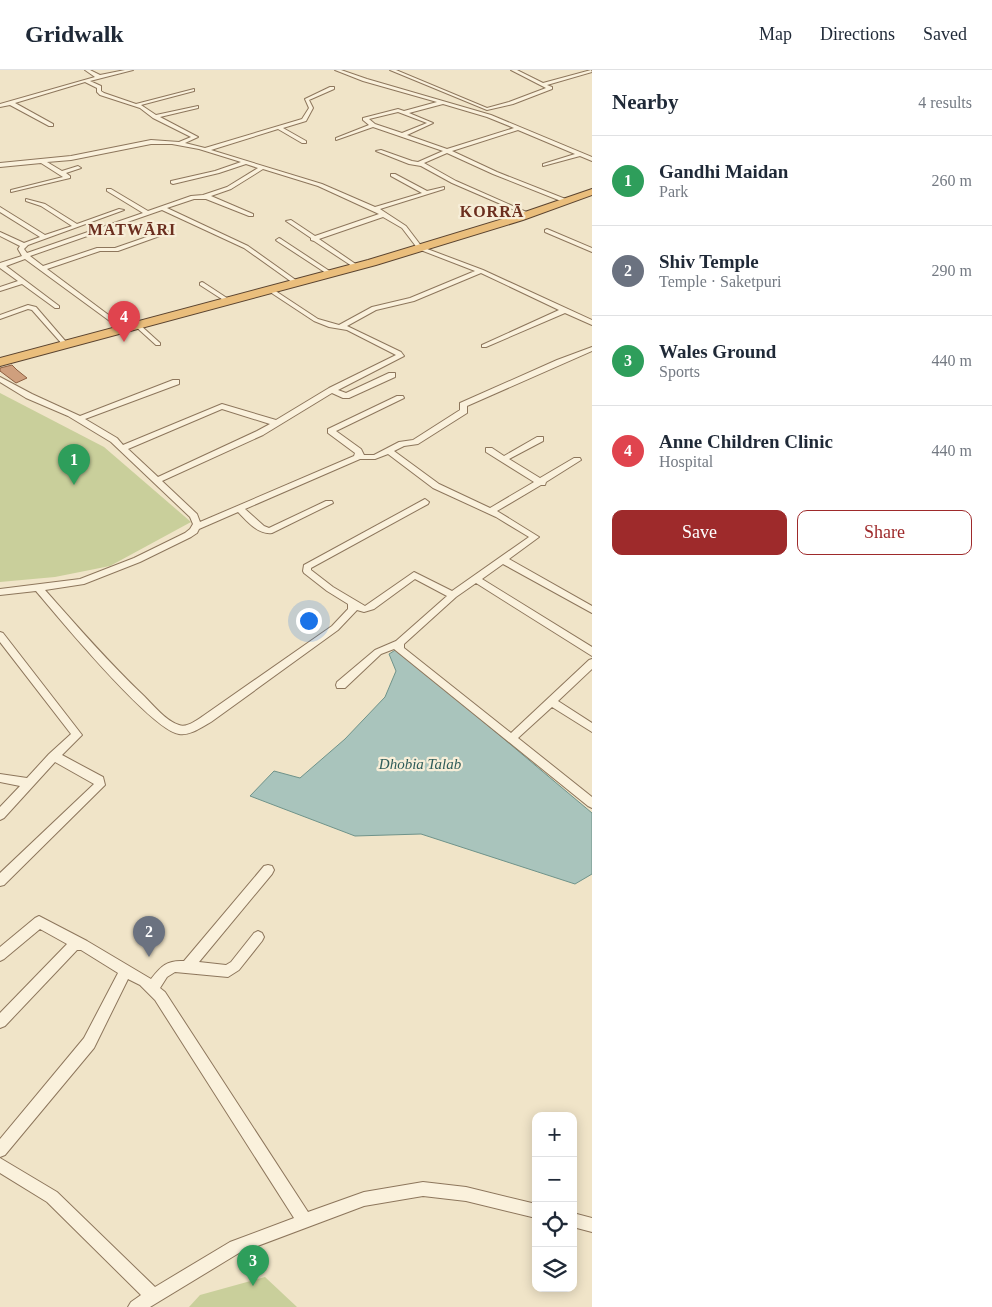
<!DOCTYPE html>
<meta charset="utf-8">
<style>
:root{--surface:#fff;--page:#f6f6f7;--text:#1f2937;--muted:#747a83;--line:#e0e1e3;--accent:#9e2a2b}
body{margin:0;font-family:Georgia,serif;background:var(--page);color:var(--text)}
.controls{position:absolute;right:15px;bottom:15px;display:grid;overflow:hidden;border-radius:10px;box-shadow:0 2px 12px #0003}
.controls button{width:45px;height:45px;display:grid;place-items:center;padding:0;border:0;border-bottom:1px solid var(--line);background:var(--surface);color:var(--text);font:25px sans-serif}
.you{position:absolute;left:308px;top:550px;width:18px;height:18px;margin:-12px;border:4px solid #fff;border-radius:50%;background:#1a73e8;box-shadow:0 0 0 8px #1a73e833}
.badge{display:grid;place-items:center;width:32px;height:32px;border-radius:50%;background:var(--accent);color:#fff;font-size:16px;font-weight:700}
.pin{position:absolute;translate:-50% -41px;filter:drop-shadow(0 1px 2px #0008)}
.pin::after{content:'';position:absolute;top:26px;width:18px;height:15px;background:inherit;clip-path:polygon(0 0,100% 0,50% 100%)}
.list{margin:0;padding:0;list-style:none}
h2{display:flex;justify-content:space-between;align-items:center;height:65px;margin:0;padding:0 20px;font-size:21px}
h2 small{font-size:16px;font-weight:400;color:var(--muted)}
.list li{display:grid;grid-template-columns:32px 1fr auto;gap:15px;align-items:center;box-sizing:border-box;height:90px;padding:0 20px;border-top:1px solid var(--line)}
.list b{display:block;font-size:19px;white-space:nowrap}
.list p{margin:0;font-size:16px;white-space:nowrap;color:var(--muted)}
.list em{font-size:16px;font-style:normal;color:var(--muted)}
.actions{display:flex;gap:10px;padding:15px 20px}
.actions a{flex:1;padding:11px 0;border:1px solid var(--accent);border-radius:10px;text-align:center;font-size:18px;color:var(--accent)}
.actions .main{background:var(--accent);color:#fff}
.icon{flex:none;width:28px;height:28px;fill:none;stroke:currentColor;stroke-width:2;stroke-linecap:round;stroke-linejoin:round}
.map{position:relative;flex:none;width:592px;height:1237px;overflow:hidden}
header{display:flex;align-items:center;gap:30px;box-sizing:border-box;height:70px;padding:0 25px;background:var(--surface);border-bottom:1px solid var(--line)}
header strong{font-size:24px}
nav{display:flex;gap:28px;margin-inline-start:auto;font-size:18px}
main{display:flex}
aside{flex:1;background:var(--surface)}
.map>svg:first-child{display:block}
.green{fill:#c9cf9b}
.water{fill:#a9c4bc;stroke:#6f938a}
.building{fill:#cf9f7d;stroke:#8d5f41}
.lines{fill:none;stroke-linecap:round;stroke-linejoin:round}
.minor-casing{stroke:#8d765c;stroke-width:2}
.trunk-casing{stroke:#5b4430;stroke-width:2}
.minor{fill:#faf1dc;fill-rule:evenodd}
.trunk{fill:#eabe7c;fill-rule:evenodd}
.labels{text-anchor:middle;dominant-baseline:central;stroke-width:4.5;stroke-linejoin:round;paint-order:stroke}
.water-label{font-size:15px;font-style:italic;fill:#2f5d5a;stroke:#f7eed8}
.far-district-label{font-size:16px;font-weight:bold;letter-spacing:1px;fill:#6b2e1e;stroke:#f7eed8}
</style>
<header>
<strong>Gridwalk</strong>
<nav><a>Map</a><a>Directions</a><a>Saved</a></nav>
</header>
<main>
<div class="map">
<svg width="592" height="1237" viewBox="0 0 592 1237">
<rect width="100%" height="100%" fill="#f0e4c8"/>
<g class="green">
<polygon points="0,323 104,377 191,452 110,496 55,507 0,512"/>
<polygon points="265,1207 297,1237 189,1237 200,1225"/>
</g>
<polygon class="water" points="397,579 592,743 592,804 575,814 421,764 355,766 250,726 274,701 300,708 345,669 385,627 396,601 389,584"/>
<polygon class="building" points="12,295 17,300 27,308 16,313 0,301 0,298"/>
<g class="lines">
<defs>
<g id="minor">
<path d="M85 0H90L100 5 125 0H133L90 11 101 16V21L104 23 136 34 194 19V21L141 35 156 45 198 36V38L160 47 198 67 185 73 205 78 302 49 309 38 305 29 330 17H334V19L309 30 313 38 306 51 283 58 306 71V73H302L278 59 211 80 322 114 375 137 422 123 391 106V104H395L427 121 444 117V119L380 139 406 156 422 177 483 200 592 250V255L565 243 486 277H482V275L559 240 481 203 414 231 376 240 347 256 401 282 404 286 338 320 346 323 389 303H395V307L349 328H343L332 323 263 365 162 411 197 444 200 452 354 386 355 383 328 363V359L397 326H403L404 328 336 361 361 379 364 385H374L399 372 413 370 460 340V333L557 290 592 277V281L467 336V343L418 374 404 376 394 381 439 414 490 438 534 412 486 382V378H492L504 386 537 367H543V371L509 389 540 408 574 388H580L581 390 546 412 545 415H541L497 441 539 467 509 489 592 536V543L503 494 482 509 592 577V586L476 513 456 527 404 574V578L511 663 589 590 592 589V599L558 631 592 653V662L552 637 518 668 592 727V738L588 736 394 579 381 584 345 618H337L336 615 337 612 375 580 396 571 447 526 415 509 374 539 364 542 357 540 338 560 211 652C202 657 190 666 179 664 151 660 58 547 36 521L0 525V519L80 509 134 488 185 463 190 459 193 454 190 447 111 372 68 346 26 328 0 312V307L32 324 80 346 173 310H179V314L85 349 117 368 123 375 222 334 276 350 329 318 396 285 347 260 329 257 314 251 270 222V220H274L318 249 339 255 372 237 410 228 475 201 418 179 402 158 383 147 319 169 360 197 355 198 314 171 311 170V168L286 151 291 150 315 166 379 144 318 116 263 99 231 119 211 126 253 144V146H249L206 129H194L167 138 248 176 300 213V215H296L244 178 162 140 30 186 43 196 97 178H115L164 161H168V163L118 181H100L47 199 126 258V260H122L25 189 6 196 59 236V238H55L22 214 0 221V217L18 211 0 198V193L22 186 18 179 20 176 0 166V162L24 173 40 167 0 142V137L45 165 72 156 41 136 26 131V129L45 134 77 154 119 139 124 140 28 175 24 179 27 183 143 143 107 121V119H111L148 141 191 126 203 125 227 117 258 98 246 94 219 103 173 114 171 113V111L215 101 241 92 199 79 172 74H151L71 90 47 92 62 101 78 96 81 98 66 103 70 106V108L11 122V120L63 107 41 93 0 97V93L71 86 151 70 179 72 191 67 153 48 140 38 100 25 97 22V18L85 12 15 33 53 54V56H49L10 35 0 37V34L95 7ZM222 339 270 354 257 361 158 407 128 379ZM388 384 433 418 496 447 529 467 452 521 414 502 365 536 333 517 311 500V498L428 434 429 432 425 429 304 495 303 501 304 503 327 521 348 534V539L332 556 203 646C197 650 187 658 179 655 166 651 154 636 144 626 109 593 77 556 45 520L84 514 140 492 191 467 197 463 199 459 238 442C247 451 258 465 272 463L333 433 332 431H326L269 458 264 456 245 439 360 389H375Z"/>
<path d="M335 0H341L367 9 491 45 592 87V91L580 86 543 96V94L575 84 518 60 452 81 497 102 568 130V132L566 133 493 104 447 83 424 93 456 111 531 144 526 145 452 113 421 96 409 94 376 81 381 80 412 91 418 92 443 81 373 57 336 70V68L369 55 363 50V48L398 39 404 41 437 32 363 11ZM443 34 487 47 514 58 447 79 407 65 433 53 409 43ZM398 42 427 53 402 63 375 54 369 49Z"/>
<polygon points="390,0 396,0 487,38 509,32 546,18 511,0 517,0 543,13 591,0 592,2 547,15 552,17 552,19 513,34 487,40"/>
<polygon points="547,159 592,178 592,182 545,162 545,160"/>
<polygon points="279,168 281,169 334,204 329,205 277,171 276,170"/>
<polygon points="202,212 204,213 233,232 228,233 200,215 200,213"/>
<polygon points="28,235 36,237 67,273 67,275 63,275 32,240 28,239 0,249 0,245"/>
<polygon points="135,254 139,254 160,273 160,275 156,275 135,256"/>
<polygon points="0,562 3,563 82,665 62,685 103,707 105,715 4,815 0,816 0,803 94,714 55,692 4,748 0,750 0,737 20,716 0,712 0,704 27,708 49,684 71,664 0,572"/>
<path d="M268 795 272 796 274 800 272 804 199 892 226 895 231 892 254 863 258 861 262 863 264 867 262 871 239 900 228 907 175 902 167 907 160 918 165 922 308 1142 364 1122 423 1112 466 1117 536 1134V1148L466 1131 423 1126 364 1136 239 1183 150 1237H128L131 1232 141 1225 47 1132 0 1103V1088L57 1122 155 1217 230 1172 294 1148 155 930 140 915 128 909 94 978 5 1085 0 1087V1069L84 968 118 903 81 880H77L5 956 0 958V943L67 874 40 859 4 889 0 891V877L35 848 39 846 87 871 151 909C161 896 167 890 184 891L264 796Z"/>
<polygon points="573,1143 592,1148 592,1162 573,1157"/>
</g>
<polygon id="trunk" points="592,119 592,125 523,150 376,195 0,296 0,288 368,190 516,145"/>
</defs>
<use href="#minor" class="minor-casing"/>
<use href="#trunk" class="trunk-casing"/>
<use href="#minor" class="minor"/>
<use href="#trunk" class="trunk"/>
</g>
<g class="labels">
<g class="water-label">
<text x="420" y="694">Dhobia Talab</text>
</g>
<g class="far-district-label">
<text x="492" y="141">KORRĀ</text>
<text x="132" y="159">MATWĀRI</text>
</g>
</g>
</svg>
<div class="controls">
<button>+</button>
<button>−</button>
<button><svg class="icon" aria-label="locate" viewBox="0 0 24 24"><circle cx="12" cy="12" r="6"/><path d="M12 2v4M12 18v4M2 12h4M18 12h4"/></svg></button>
<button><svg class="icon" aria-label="layers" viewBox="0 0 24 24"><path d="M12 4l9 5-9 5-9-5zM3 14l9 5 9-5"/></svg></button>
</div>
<div class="you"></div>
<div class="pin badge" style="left:74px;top:415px;background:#2e9e5b">1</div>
<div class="pin badge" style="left:149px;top:887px;background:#6b7280">2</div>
<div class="pin badge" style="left:253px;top:1216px;background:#2e9e5b">3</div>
<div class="pin badge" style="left:124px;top:272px;background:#e0444e">4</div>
</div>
<aside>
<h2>Nearby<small>4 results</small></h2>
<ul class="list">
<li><span class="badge" style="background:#2e9e5b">1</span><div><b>Gandhi Maidan</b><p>Park</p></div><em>260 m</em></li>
<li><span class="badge" style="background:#6b7280">2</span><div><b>Shiv Temple</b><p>Temple · Saketpuri</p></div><em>290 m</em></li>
<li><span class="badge" style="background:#2e9e5b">3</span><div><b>Wales Ground</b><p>Sports</p></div><em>440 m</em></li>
<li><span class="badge" style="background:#e0444e">4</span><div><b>Anne Children Clinic</b><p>Hospital</p></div><em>440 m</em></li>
</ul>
<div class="actions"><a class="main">Save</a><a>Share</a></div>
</aside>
</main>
